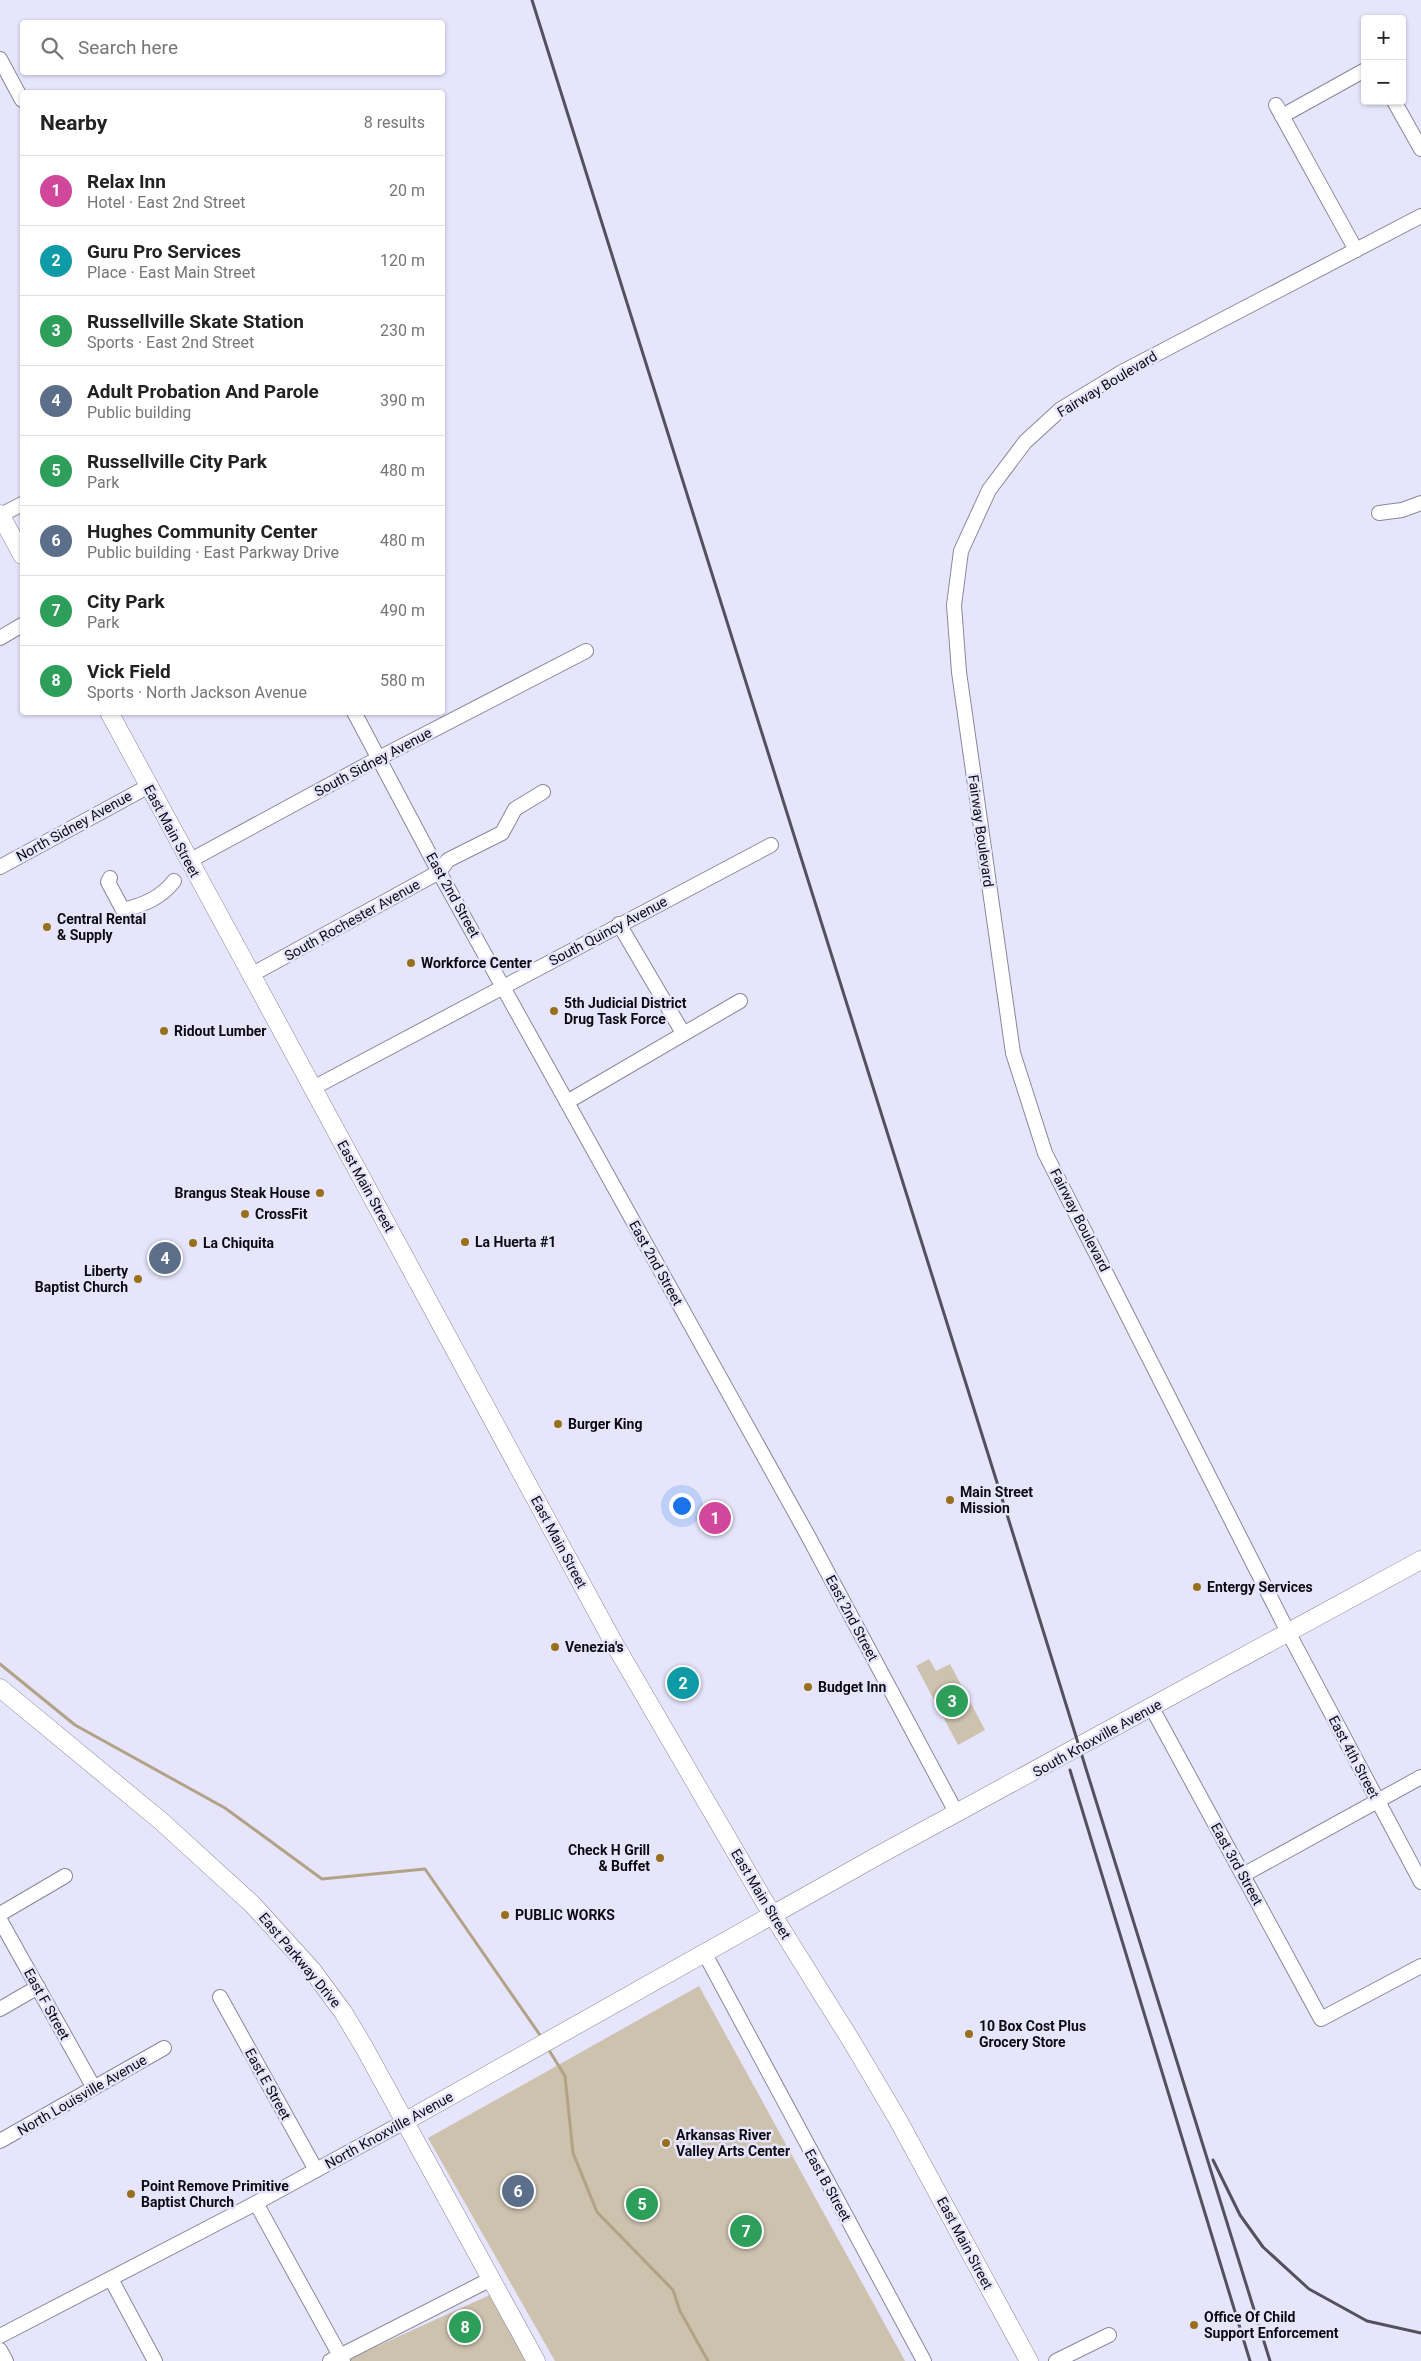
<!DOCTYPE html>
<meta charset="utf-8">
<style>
:root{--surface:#fff;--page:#f6f6f6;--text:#222;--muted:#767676;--line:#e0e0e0;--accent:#b45309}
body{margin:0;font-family:Roboto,sans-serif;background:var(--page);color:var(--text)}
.controls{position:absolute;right:15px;top:15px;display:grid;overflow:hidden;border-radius:5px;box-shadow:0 1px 4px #0004}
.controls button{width:45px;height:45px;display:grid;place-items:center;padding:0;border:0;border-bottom:1px solid var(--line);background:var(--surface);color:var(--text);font:25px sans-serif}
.you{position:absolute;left:681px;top:1505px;width:18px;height:18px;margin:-12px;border:4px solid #fff;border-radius:50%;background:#1a73e8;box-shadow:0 0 0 8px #1a73e833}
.badge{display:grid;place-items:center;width:32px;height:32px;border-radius:50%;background:var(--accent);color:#fff;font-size:16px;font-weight:700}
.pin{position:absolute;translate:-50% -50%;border:2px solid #fff;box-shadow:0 1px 5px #0006}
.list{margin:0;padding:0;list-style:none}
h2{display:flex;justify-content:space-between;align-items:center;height:65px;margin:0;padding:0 20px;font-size:21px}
h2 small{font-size:16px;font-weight:400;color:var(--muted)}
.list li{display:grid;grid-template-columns:32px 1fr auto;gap:15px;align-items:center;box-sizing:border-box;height:70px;padding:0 20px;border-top:1px solid var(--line)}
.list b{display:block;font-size:19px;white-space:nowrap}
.list p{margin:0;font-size:16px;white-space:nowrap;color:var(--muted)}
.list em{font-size:16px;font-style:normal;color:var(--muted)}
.icon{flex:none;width:28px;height:28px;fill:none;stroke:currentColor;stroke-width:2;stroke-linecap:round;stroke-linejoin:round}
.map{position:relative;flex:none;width:1421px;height:2361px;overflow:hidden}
.search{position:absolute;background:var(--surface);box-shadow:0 1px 4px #0004;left:20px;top:20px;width:425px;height:55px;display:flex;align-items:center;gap:12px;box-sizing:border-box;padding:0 18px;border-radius:5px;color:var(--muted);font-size:19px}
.panel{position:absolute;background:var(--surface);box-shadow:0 1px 4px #0004;left:20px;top:90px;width:425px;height:625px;border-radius:5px}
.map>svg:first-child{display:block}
.green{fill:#cdc2ae}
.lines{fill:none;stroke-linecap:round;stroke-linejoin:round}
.stream{stroke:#b2a286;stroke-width:3}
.minor-casing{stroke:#87879b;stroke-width:16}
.major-casing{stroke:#87879b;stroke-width:19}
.minor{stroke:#fff;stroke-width:14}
.major{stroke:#fff;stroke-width:18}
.rail{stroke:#52515d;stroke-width:3}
.poi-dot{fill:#98701c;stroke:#e6e5fc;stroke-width:2}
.labels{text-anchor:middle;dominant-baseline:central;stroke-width:5;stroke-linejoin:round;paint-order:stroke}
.street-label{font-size:14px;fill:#0c0b12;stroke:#e6e5fc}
.poi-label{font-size:14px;font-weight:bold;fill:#0c0b12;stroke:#e6e5fc;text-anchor:start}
</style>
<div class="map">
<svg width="1421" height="2361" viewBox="0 0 1421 2361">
<rect width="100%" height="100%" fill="#e6e5fc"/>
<g class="green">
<polygon points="929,1659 936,1671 950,1664 985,1730 958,1745 916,1666"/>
<polygon points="699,1986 905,2361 555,2361 428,2138"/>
<polygon points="492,2294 528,2361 351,2361 349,2359"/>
</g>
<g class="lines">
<g class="stream">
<polyline points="0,1664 75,1725 225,1808 322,1879 425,1869 542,2038"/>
<polyline points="547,2047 565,2076 573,2153 597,2212 673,2290 680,2311 708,2361"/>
</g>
<defs>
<g id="minor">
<polyline points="0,59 22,100"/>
<polyline points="1394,101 1421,149"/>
<polyline points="1276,105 1356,250"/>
<polyline points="1282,116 1365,70"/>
<polyline points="1421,216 1122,372 1061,409 1025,442 989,490 961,551 954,605 959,672 1013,1053 1045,1153 1288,1632 1421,1882"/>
<polyline points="1379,513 1402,510 1421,503"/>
<polyline points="1,515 22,504"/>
<polyline points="0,638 22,625"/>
<polyline points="354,712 439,872 807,1534 957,1814"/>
<polyline points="189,861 379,758 586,651"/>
<polyline points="0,867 149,786"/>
<path d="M110 878 108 882 123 910C143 905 161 898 174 881"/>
<polyline points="619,924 683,1033"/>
<polyline points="251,975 439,872 448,860 502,833 515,809 543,792"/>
<polyline points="313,1088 771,845"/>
<polyline points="567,1102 740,1001"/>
<polyline points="1152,1708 1321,2019 1421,1966"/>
<polyline points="1243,1875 1421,1777"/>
<polyline points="0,1914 65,1876"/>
<polyline points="0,1920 94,2088"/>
<polyline points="705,1954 924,2361"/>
<polyline points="220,1997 316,2170"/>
<polyline points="0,2009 38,1987"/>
<polyline points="0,2141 164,2048"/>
<polyline points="256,2203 343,2361"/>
<polyline points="111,2279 155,2361"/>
<polyline points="0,2336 256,2203 404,2122"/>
<polyline points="0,2350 6,2361"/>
<polyline points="330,2361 491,2279"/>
<polyline points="1056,2361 1109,2335"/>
</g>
<g id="major">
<polyline points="0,514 22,555"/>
<polyline points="109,712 611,1638 767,1906 852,2042 897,2118 1029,2361"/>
<polyline points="0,1688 161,1821 252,1904 312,1970 343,2012 364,2047 536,2361"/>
<polyline points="404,2122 879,1855 1421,1560"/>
</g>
</defs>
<use href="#minor" class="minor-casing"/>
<use href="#major" class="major-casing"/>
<use href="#minor" class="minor"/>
<use href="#major" class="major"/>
<g class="rail">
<polyline points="532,0 1005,1508 1270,2361"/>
<polyline points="1070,1770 1250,2361"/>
<polyline points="1213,2160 1240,2215 1263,2247 1309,2289 1367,2321 1421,2333"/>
</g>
</g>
<g class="poi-dot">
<circle cx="47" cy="927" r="5"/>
<circle cx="411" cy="963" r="5"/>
<circle cx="554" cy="1011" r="5"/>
<circle cx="164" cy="1031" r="5"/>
<circle cx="320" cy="1193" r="5"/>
<circle cx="245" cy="1214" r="5"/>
<circle cx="465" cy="1242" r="5"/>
<circle cx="193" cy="1243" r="5"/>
<circle cx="138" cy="1279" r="5"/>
<circle cx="558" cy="1424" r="5"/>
<circle cx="950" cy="1500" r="5"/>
<circle cx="1197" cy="1587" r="5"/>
<circle cx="555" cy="1647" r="5"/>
<circle cx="808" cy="1687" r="5"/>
<circle cx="660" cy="1858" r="5"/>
<circle cx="505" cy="1915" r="5"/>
<circle cx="969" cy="2034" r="5"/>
<circle cx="666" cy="2143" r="5"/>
<circle cx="131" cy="2194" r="5"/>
<circle cx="1194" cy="2325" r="5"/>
</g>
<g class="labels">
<g class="street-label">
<text transform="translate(1107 384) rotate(-31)">Fairway Boulevard</text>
<text transform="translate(373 762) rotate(-28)">South Sidney Avenue</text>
<text transform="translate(74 826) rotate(-29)">North Sidney Avenue</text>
<text transform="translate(172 831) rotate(62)">East Main Street</text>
<text transform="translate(981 831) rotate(82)">Fairway Boulevard</text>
<text transform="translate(453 895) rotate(61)">East 2nd Street</text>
<text transform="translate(352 920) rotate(-29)">South Rochester Avenue</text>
<text transform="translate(608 931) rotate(-28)">South Quincy Avenue</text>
<text transform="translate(366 1186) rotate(61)">East Main Street</text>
<text transform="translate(1080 1220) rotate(63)">Fairway Boulevard</text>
<text transform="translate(656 1263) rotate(61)">East 2nd Street</text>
<text transform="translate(559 1542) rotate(62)">East Main Street</text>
<text transform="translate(852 1618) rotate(62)">East 2nd Street</text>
<text transform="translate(1097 1738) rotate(-29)">South Knoxville Avenue</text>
<text transform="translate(1354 1757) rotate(62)">East 4th Street</text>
<text transform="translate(1237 1864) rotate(61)">East 3rd Street</text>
<text transform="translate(761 1894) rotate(59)">East Main Street</text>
<text transform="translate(300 1960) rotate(50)">East Parkway Drive</text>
<text transform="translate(47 2004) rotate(61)">East F Street</text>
<text transform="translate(268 2084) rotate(61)">East E Street</text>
<text transform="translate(82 2095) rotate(-30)">North Louisville Avenue</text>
<text transform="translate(389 2130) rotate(-29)">North Knoxville Avenue</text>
<text transform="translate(828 2185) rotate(61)">East B Street</text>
<text transform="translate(965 2243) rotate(62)">East Main Street</text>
</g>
<g class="poi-label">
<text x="57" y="919">Central Rental<tspan x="57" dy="16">&amp; Supply</tspan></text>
<text x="421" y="963">Workforce Center</text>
<text x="564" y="1003">5th Judicial District<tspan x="564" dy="16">Drug Task Force</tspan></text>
<text x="174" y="1031">Ridout Lumber</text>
<text x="310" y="1193" text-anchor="end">Brangus Steak House</text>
<text x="255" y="1214">CrossFit</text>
<text x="475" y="1242">La Huerta #1</text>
<text x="203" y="1243">La Chiquita</text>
<text x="128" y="1271" text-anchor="end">Liberty<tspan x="128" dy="16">Baptist Church</tspan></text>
<text x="568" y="1424">Burger King</text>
<text x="960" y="1492">Main Street<tspan x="960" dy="16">Mission</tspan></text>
<text x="1207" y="1587">Entergy Services</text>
<text x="565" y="1647">Venezia's</text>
<text x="818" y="1687">Budget Inn</text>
<text x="650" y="1850" text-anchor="end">Check H Grill<tspan x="650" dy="16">&amp; Buffet</tspan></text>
<text x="515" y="1915">PUBLIC WORKS</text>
<text x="979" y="2026">10 Box Cost Plus<tspan x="979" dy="16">Grocery Store</tspan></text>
<text x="676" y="2135">Arkansas River<tspan x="676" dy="16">Valley Arts Center</tspan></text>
<text x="141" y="2186">Point Remove Primitive<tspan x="141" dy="16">Baptist Church</tspan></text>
<text x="1204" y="2317">Office Of Child<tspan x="1204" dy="16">Support Enforcement</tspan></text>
</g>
</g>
</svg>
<div class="controls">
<button>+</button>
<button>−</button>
</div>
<div class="you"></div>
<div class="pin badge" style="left:715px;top:1518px;background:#d1479c">1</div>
<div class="pin badge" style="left:683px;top:1683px;background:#0f9aa8">2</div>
<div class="pin badge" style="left:952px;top:1701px;background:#2e9e5b">3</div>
<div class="pin badge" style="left:165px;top:1258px;background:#5c6f8a">4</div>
<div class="pin badge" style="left:642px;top:2204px;background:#2e9e5b">5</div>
<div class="pin badge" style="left:518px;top:2191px;background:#5c6f8a">6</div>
<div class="pin badge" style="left:746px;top:2231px;background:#2e9e5b">7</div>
<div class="pin badge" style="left:465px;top:2327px;background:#2e9e5b">8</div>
<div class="search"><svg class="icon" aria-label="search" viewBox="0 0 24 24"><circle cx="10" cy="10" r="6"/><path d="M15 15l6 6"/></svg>Search here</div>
<section class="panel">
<h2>Nearby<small>8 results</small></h2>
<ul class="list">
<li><span class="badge" style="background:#d1479c">1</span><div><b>Relax Inn</b><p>Hotel · East 2nd Street</p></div><em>20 m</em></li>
<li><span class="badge" style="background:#0f9aa8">2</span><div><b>Guru Pro Services</b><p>Place · East Main Street</p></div><em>120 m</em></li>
<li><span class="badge" style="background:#2e9e5b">3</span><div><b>Russellville Skate Station</b><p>Sports · East 2nd Street</p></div><em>230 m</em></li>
<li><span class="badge" style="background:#5c6f8a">4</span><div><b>Adult Probation And Parole</b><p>Public building</p></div><em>390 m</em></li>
<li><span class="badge" style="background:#2e9e5b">5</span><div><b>Russellville City Park</b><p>Park</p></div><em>480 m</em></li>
<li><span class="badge" style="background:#5c6f8a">6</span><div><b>Hughes Community Center</b><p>Public building · East Parkway Drive</p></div><em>480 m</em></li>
<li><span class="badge" style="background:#2e9e5b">7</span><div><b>City Park</b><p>Park</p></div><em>490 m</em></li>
<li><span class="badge" style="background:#2e9e5b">8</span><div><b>Vick Field</b><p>Sports · North Jackson Avenue</p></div><em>580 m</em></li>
</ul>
</section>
</div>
